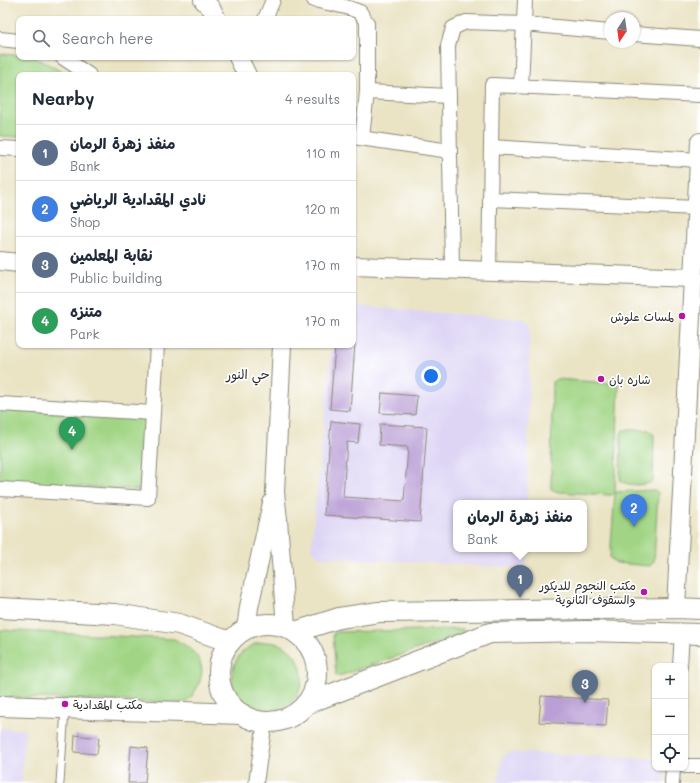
<!DOCTYPE html>
<meta charset="utf-8">
<style>
:root{--surface:#fff;--page:#f6f6f7;--text:#1f2937;--muted:#747a83;--line:#e0e1e3;--accent:#b5179e}
body{margin:0;font-family:Mali,"Playpen Sans Arabic",sans-serif;background:var(--page);color:var(--text)}
.controls{position:absolute;right:12px;bottom:12px;display:grid;overflow:hidden;border-radius:8px;box-shadow:0 1px 3px #0004}
.controls button{width:36px;height:36px;display:grid;place-items:center;padding:0;border:0;border-bottom:1px solid var(--line);background:var(--surface);color:var(--text);font:20px sans-serif}
.compass{position:absolute;left:604px;top:12px;width:36px;height:36px;border-radius:50%;background:var(--surface);box-shadow:0 1px 3px #0004;rotate:193deg}
.you{position:absolute;left:431px;top:376px;width:14px;height:14px;margin:-10px;border:3px solid #fff;border-radius:50%;background:#1a73e8;box-shadow:0 0 0 6px #1a73e833}
.badge{display:grid;place-items:center;width:26px;height:26px;border-radius:50%;background:var(--accent);color:#fff;font-size:13px;font-weight:700}
.pin{position:absolute;translate:-50% -33px;filter:drop-shadow(0 1px 2px #0008)}
.pin::after{content:'';position:absolute;top:21px;width:14px;height:12px;background:inherit;clip-path:polygon(0 0,100% 0,50% 100%)}
.popup{position:absolute;left:453px;top:500px;width:134px;height:52px;box-sizing:border-box;display:grid;place-content:center;border-radius:8px;background:var(--surface);filter:drop-shadow(0 1px 3px #0005);font-size:13px;white-space:nowrap;color:var(--muted)}
.popup b{font-size:15px;color:var(--text)}
.popup::after{content:'';position:absolute;left:50%;top:100%;margin-left:-8px;border:8px solid transparent;border-top-color:var(--surface)}
.list{margin:0;padding:0;list-style:none}
h2{display:flex;justify-content:space-between;align-items:center;height:52px;margin:0;padding:0 16px;font-size:17px}
h2 small{font-size:13px;font-weight:400;color:var(--muted)}
.list li{display:grid;grid-template-columns:26px 1fr auto;gap:12px;align-items:center;box-sizing:border-box;height:56px;padding:0 16px;border-top:1px solid var(--line)}
.list b{display:block;font-size:15px;white-space:nowrap}
.list p{margin:0;font-size:13px;white-space:nowrap;color:var(--muted)}
.list em{font-size:13px;font-style:normal;color:var(--muted)}
.icon{flex:none;width:22px;height:22px;fill:none;stroke:currentColor;stroke-width:2;stroke-linecap:round;stroke-linejoin:round}
.map{position:relative;flex:none;width:700px;height:783px;overflow:hidden}
.search{position:absolute;background:var(--surface);box-shadow:0 1px 3px #0004;left:16px;top:16px;width:340px;height:44px;display:flex;align-items:center;gap:10px;box-sizing:border-box;padding:0 14px;border-radius:8px;color:var(--muted);font-size:15px}
.panel{position:absolute;background:var(--surface);box-shadow:0 1px 3px #0004;left:16px;top:72px;width:340px;height:276px;border-radius:8px}
.map>svg:first-child{display:block}
.built{fill:#ded5f5}
.green{fill:#a1d585;stroke:#668058}
.building{fill:#b99fd5}
.lines{fill:none;stroke-linecap:round;stroke-linejoin:round}
.service-casing{stroke:#8a8878;stroke-width:9}
.minor-casing{stroke:#8a8878;stroke-width:16}
.tertiary-casing{stroke:#8a8878;stroke-width:20}
.secondary-casing{stroke:#8a8878;stroke-width:22}
.service{stroke:#fff;stroke-width:7}
.minor{stroke:#fff;stroke-width:14}
.tertiary{stroke:#fff;stroke-width:18}
.secondary{stroke:#fff;stroke-width:20}
.poi-dot{fill:#b5179e;stroke:#fff;stroke-width:1.5}
.labels{text-anchor:middle;dominant-baseline:central;stroke-width:3.5;stroke-linejoin:round;paint-order:stroke}
.poi-label{font-size:12px;fill:#2b2b2b;stroke:#fff;text-anchor:end}
.neighbourhood-label{font-size:13px;fill:#2b2b2b;stroke:#fff}
</style>
<div class="map">
<svg width="700" height="783" viewBox="0 0 700 783">
<rect width="100%" height="100%" fill="#fff"/>
<filter id="ink" filterUnits="userSpaceOnUse"><feTurbulence type="fractalNoise" baseFrequency=".025" numOctaves="2"/><feDisplacementMap in="SourceGraphic" scale="8" xChannelSelector="R" yChannelSelector="G"/><feConvolveMatrix kernelMatrix="1 2 1 2 8 2 1 2 1" color-interpolation-filters="sRGB"/></filter>
<filter id="wash" filterUnits="userSpaceOnUse"><feTurbulence type="fractalNoise" baseFrequency=".012" numOctaves="4" result="noise"/><feDisplacementMap in="SourceGraphic" scale="16" xChannelSelector="R" yChannelSelector="G"/><feGaussianBlur stdDeviation="0.9" result="paint"/><feColorMatrix in="noise" values="0 0 0 0 0 0 0 0 0 0 0 0 0 0 0 0 0 1.4 0 .05"/><feComposite in="paint" operator="in"/></filter>
<g filter="url(#wash)">
<rect width="100%" height="100%" fill="#eae4c5"/>
<g class="built">
<polygon points="353,306 524,319 530,324 527,503 456,503 456,549 527,549 526,568 319,557 311,548 332,345 353,345"/>
<polygon points="0,728 25,730 21,783 0,783"/>
<polygon points="508,752 655,759 655,768 664,768 664,783 498,783 501,760"/>
</g>
<g class="green">
<polygon points="0,54 19,55 19,57 32,57 50,65 67,75 19,75 19,137 0,136"/>
<polygon points="557,379 619,384 615,492 655,490 658,493 654,561 650,566 616,563 610,558 615,493 611,495 558,492 551,489 552,382"/>
<polygon points="0,409 147,418 141,490 0,482"/>
<path d="M623 430H649L654 435 653 481C645 486 629 486 620 481L621 434Z"/>
<polygon points="463,629 464,633 342,675 336,676 333,634 337,632"/>
<path d="M0 630 174 639C207 655 210 676 186 703L0 697Z"/>
<circle cx="267" cy="677" r="35"/>
</g>
<g id="blocks">
<g class="building">
<polygon points="353,343 355,344 350,411 330,409 335,345 353,345"/>
<polygon points="382,393 417,396 415,415 380,413"/>
<polygon points="331,421 360,424 358,443 347,442 343,497 404,501 408,447 379,445 380,424 427,427 420,522 324,515"/>
<polygon points="541,696 608,700 606,726 539,722"/>
<polygon points="75,735 99,738 97,754 74,752"/>
<polygon points="131,746 148,748 145,783 128,783"/>
</g>
</g>
</g>
<g filter="url(#ink)">
<use href="#blocks" fill-opacity="0" stroke="#8a8878" stroke-width="1"/>
<g class="lines">
<defs>
<polyline id="service" points="60,783 65,710"/>
<g id="minor">
<polyline points="314,0 346,7 360,12 367,23 367,92 362,138"/>
<polyline points="265,19 273,0"/>
<polyline points="634,34 700,39"/>
<polyline points="0,39 19,41"/>
<polyline points="62,57 89,75"/>
<polyline points="521,86 525,0"/>
<polyline points="367,92 449,96"/>
<polyline points="353,137 450,151"/>
<polyline points="491,147 699,160"/>
<polyline points="0,148 19,149"/>
<polyline points="490,199 697,208"/>
<polyline points="452,269 448,46 453,28 466,22 524,24 610,32"/>
<polyline points="489,271 492,85 700,95"/>
<polyline points="0,404 153,413"/>
<polyline points="0,489 148,498 157,345"/>
<polyline points="680,666 682,633"/>
<polyline points="685,766 700,766"/>
<polyline points="256,783 265,721"/>
<polyline points="672,783 673,768"/>
</g>
<g id="tertiary">
<polyline points="203,0 211,8 217,19"/>
<polyline points="238,57 247,75"/>
<polyline points="0,261 19,263"/>
<polyline points="353,266 693,278"/>
<polyline points="282,345 275,492 278,520 286,627"/>
<polyline points="676,608 700,142"/>
<polyline points="246,629 249,607 272,503"/>
</g>
<g id="secondary">
<polyline points="0,608 115,614 179,624 230,642"/>
<circle cx="268" cy="673" r="49"/>
<polyline points="295,632 339,618 379,612 676,608 700,609"/>
<polyline points="306,704 490,633 586,631 700,634"/>
<polyline points="0,706 242,714"/>
</g>
</defs>
<use href="#service" class="service-casing"/>
<use href="#minor" class="minor-casing"/>
<use href="#tertiary" class="tertiary-casing"/>
<use href="#secondary" class="secondary-casing"/>
<use href="#service" class="service"/>
<use href="#minor" class="minor"/>
<use href="#tertiary" class="tertiary"/>
<use href="#secondary" class="secondary"/>
</g>
</g>
<g class="poi-dot">
<circle cx="682" cy="316" r="4"/>
<circle cx="601" cy="379" r="4"/>
<circle cx="644" cy="592" r="4"/>
<circle cx="65" cy="704" r="4"/>
</g>
<g class="labels">
<g class="poi-label">
<text x="674" y="316">لمسات علوش</text>
<text x="609" y="379" text-anchor="start">شاره بان</text>
<text x="636" y="585">مكتب النجوم للديكور<tspan x="636" dy="14">والسقوف الثانوية</tspan></text>
<text x="73" y="704" text-anchor="start">مكتب المقدادية</text>
</g>
<g class="neighbourhood-label">
<text x="248" y="373">حي النور</text>
</g>
</g>
</svg>
<div class="controls">
<button>+</button>
<button>−</button>
<button><svg class="icon" aria-label="locate" viewBox="0 0 24 24"><circle cx="12" cy="12" r="6"/><path d="M12 2v4M12 18v4M2 12h4M18 12h4"/></svg></button>
</div>
<svg class="compass" viewBox="-18 -18 36 36"><path d="M0-13l5 13h-10z" fill="#e53935"/><path d="M0 13l5-13h-10z" fill="#747a83"/></svg>
<div class="you"></div>
<div class="pin badge" style="left:520px;top:598px;background:#5c6f8a">1</div>
<div class="popup"><b>منفذ زهرة الرمان</b>Bank</div>
<div class="pin badge" style="left:634px;top:527px;background:#3f7fe0">2</div>
<div class="pin badge" style="left:585px;top:703px;background:#5c6f8a">3</div>
<div class="pin badge" style="left:72px;top:450px;background:#2e9e5b">4</div>
<div class="search"><svg class="icon" aria-label="search" viewBox="0 0 24 24"><circle cx="10" cy="10" r="6"/><path d="M15 15l6 6"/></svg>Search here</div>
<section class="panel">
<h2>Nearby<small>4 results</small></h2>
<ul class="list">
<li><span class="badge" style="background:#5c6f8a">1</span><div><b>منفذ زهرة الرمان</b><p>Bank</p></div><em>110 m</em></li>
<li><span class="badge" style="background:#3f7fe0">2</span><div><b>نادي المقدادية الرياضي</b><p>Shop</p></div><em>120 m</em></li>
<li><span class="badge" style="background:#5c6f8a">3</span><div><b>نقابة المعلمين</b><p>Public building</p></div><em>170 m</em></li>
<li><span class="badge" style="background:#2e9e5b">4</span><div><b>متنزه</b><p>Park</p></div><em>170 m</em></li>
</ul>
</section>
</div>
